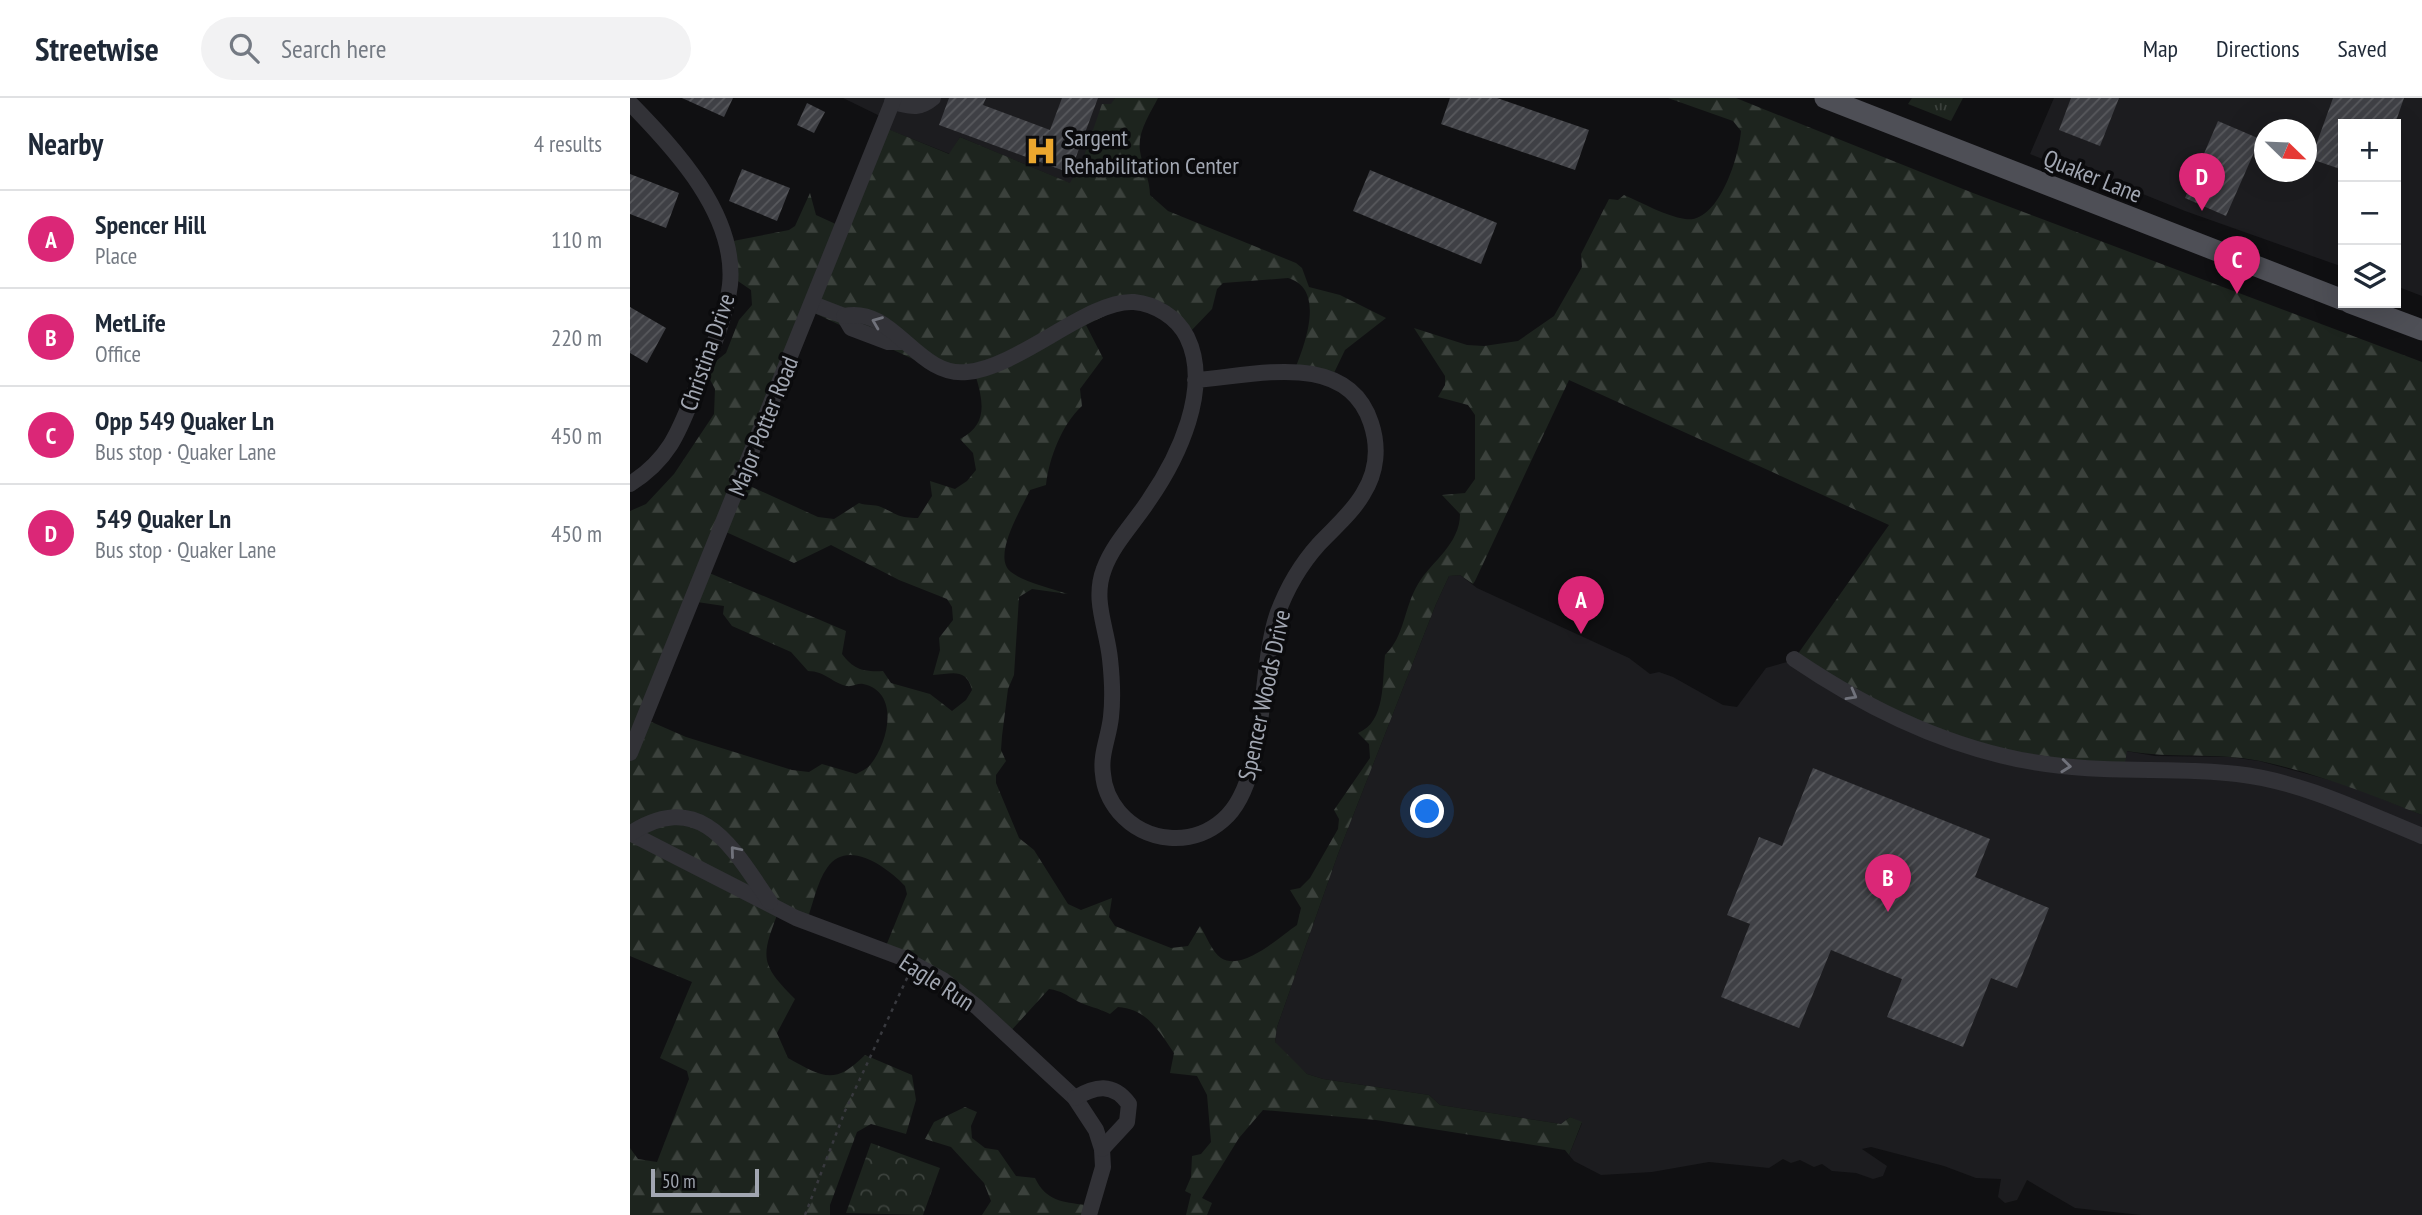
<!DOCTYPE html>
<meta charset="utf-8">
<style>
:root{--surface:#fff;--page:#f2f2f3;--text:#1f2937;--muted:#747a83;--line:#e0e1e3;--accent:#db2777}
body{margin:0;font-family:"PT Sans Narrow",sans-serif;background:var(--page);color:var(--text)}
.controls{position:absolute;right:21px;top:21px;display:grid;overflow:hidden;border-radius:0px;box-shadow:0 7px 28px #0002}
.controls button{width:63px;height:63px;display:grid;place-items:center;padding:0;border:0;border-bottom:2px solid var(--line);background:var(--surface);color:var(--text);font:35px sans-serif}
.compass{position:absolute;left:1624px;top:21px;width:63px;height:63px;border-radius:50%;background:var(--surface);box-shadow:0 7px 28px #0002;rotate:113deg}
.scale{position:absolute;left:21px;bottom:18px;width:108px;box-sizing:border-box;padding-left:7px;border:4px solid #a2a7b2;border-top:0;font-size:19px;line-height:24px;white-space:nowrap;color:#a2a7b2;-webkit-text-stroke:5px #0b0b0d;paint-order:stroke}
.you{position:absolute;left:798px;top:714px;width:24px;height:24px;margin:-18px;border:5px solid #fff;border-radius:50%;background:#1a73e8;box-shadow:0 0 0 10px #1a73e833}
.badge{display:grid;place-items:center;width:46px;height:46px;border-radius:50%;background:var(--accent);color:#fff;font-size:23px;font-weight:700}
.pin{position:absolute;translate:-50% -58px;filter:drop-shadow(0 2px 4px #0008)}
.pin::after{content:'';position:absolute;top:37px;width:24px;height:21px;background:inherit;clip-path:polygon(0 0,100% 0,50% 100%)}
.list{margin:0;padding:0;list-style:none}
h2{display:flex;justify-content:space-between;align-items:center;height:91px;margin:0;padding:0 28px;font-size:30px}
h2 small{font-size:23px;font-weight:400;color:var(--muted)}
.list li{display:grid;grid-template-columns:46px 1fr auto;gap:21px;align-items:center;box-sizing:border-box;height:98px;padding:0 28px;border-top:2px solid var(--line)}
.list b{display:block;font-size:26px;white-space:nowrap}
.list p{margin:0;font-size:23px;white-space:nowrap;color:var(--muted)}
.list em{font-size:23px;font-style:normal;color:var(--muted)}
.icon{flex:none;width:38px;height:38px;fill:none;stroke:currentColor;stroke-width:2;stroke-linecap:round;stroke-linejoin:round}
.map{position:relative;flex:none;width:1792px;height:1117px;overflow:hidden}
header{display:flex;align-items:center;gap:42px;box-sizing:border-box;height:98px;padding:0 35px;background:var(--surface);border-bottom:2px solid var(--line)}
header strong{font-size:33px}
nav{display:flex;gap:38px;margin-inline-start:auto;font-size:24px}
.search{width:490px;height:63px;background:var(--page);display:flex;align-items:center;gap:18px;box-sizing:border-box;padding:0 24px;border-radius:38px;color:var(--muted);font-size:26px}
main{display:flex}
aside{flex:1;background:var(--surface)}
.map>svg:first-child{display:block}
.built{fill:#1c1c1f;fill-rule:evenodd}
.grass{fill:url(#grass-tufts)}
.forest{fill:url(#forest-firs);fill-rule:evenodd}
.park{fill:url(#park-crowns)}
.building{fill:url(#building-hatch)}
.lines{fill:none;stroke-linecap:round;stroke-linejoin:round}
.path{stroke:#38393e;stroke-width:2.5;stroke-dasharray:3.5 5;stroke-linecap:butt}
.minor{stroke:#323237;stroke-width:16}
.major{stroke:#4e4f56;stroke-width:21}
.oneway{stroke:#70727b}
.labels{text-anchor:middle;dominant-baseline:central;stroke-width:7;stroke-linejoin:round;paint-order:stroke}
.poi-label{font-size:24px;fill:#a2a7b2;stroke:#0b0b0d;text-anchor:start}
.street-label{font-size:24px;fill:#a2a7b2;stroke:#0b0b0d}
</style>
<header>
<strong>Streetwise</strong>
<div class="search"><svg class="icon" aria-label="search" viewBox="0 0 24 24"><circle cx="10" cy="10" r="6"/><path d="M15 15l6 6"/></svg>Search here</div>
<nav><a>Map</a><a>Directions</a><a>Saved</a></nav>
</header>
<main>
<aside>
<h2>Nearby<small>4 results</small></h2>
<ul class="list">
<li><span class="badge">A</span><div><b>Spencer Hill</b><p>Place</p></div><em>110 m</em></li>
<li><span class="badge">B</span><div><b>MetLife</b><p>Office</p></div><em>220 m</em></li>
<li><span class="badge">C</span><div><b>Opp 549 Quaker Ln</b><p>Bus stop · Quaker Lane</p></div><em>450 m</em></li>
<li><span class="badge">D</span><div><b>549 Quaker Ln</b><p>Bus stop · Quaker Lane</p></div><em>450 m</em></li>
</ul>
</aside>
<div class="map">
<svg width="1792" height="1117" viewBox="0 0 1792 1117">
<defs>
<pattern id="grass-tufts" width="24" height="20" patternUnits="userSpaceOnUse" patternTransform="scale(1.75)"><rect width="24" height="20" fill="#1d241e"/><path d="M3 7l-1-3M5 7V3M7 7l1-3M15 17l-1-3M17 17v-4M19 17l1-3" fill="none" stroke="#3b413c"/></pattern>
<pattern id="forest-firs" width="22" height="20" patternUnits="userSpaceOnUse" patternTransform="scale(1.75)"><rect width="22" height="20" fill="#1d241e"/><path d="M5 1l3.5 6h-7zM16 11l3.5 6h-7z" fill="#3b413c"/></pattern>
<pattern id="park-crowns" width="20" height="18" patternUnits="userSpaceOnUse" patternTransform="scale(1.75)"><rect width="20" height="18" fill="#1d241e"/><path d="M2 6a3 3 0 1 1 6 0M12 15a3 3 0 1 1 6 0" fill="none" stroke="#3b413c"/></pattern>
<pattern id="building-hatch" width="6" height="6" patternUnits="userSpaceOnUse" patternTransform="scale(1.75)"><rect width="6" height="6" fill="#3f4045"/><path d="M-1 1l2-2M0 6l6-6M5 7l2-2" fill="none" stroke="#58595d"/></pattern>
</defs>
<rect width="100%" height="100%" fill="#101012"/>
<g class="built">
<polygon points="213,0 485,0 444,87 330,39 320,56 252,29 254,20"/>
<path d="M1424 0H1792V198L1766 188V26H1713V169L1555 113 1438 66 1434 70 1400 56ZM1634 32H1676V74H1634Z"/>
<polygon points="830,477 847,490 999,560 1020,576 1029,574 1043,579 1093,607 1107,609 1136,570 1157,564 1496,653 1525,658 1600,659 1629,663 1718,687 1792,717 1792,1117 1511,1117 1445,1110 1397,1082 1387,1102 1375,1105 1368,1099 1371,1081 1346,1080 1314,1068 1241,1049 1232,1051 1257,1068 1253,1078 1243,1081 1226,1075 1202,1073 1192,1066 1184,1069 1170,1062 1161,1065 1153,1061 1139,1070 1079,1064 1022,1074 971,1077 944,1063 939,1057 952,1025 940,1019 931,1026 810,1007 799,997 693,981 677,976 651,953 645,944 647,929 708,756 806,506 819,478"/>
</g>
<polygon class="grass" points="1282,0 1333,0 1321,23 1278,6"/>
<g class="forest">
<path d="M485 0H528C520 16 507 34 510 53 512 68 520 81 520 97L538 113 666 165 672 170 679 189 710 197 756 220 715 252 703 277 665 271C675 246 696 191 658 180L593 185 587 191 582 211 559 235 515 208 491 210 456 227 473 260 450 291 452 308C432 326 419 360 416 387L400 392C392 410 361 459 381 474 395 485 422 490 438 496L402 491 389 499 384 577 378 591 372 638 371 652 376 663 366 677V685L389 740 404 752 438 806 451 812 482 800 479 819 485 828 541 850 558 848 570 828C576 837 582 854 591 860 613 874 649 839 667 827L671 810 660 792 670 790 680 780 708 731 709 721 704 712 740 660 739 646 728 635C756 624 752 583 755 557 775 538 774 509 788 486 802 463 830 446 830 416L812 397 835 395 845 381V317L838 307 808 299 815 287V278L784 230 837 247 854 248 888 243 924 218 952 169 951 156 979 101 988 102 994 97C1013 105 1035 118 1055 121 1088 127 1109 59 1111 33L1103 23 1038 0H1106L1343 95 1792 264V717C1739 696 1686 675 1630 663 1586 654 1541 661 1497 653L1494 671 1323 643 1165 560 1259 427 939 282 845 483 843 486 830 477 819 478 806 506 708 756 647 929 645 944 677 976 693 981 799 997 810 1007 931 1026 940 1019 952 1024 939 1057 935 1052 746 1022 633 1012 609 1040 572 1100 582 1105 577 1117H556L561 1096 555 1093 561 1079 562 1058 571 1056 581 1044 577 997 567 978 540 975 544 955C529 933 517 911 488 909L480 916C469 910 456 908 447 903 436 897 432 893 419 891L377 937 256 848 277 796 275 788C257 769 217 740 197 770 187 784 183 806 177 822L149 812C131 859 129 865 165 901L147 935 158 960C193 979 204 988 235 957L282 977 286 1002 276 1036 241 1026 227 1034 200 1107V1117H0V1050L8 1061 27 1064 59 981 57 973 30 960 62 884 0 858V413L16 406 44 376 84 316 85 291 75 272 96 255 109 222 122 207 121 192 102 179 98 144 159 132 165 128 180 95 186 117 210 128 253 29 319 56 330 39 440 85 452 64 472 6H481ZM182 214 285 262 346 279C354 306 357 327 330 341L343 355 346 372 337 383 325 391 300 383 302 398 288 420C268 420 267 416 251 409 244 406 237 408 229 405L204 421 188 419 111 384ZM96 434 164 465 201 447 269 482 317 501 322 509 323 522 309 540 310 552 303 577C322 576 336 569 342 592L336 602 322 613 300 596 261 585 253 573C234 574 224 572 212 556L216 533 77 474ZM67 504 94 508 93 516 102 528 161 554 178 573C195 573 204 586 217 588 222 589 228 585 233 586 271 594 258 646 240 667 237 671 230 674 226 676L192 666 179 674 162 672 56 639 17 622Z"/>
<path d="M335 1009 347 1014 341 1028 342 1040 355 1050 368 1052 386 1078 405 1080C416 1103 432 1104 456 1107L453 1117H352L361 1103 354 1085 321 1049 295 1041 304 1024Z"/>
</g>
<polygon class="park" points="241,1045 310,1070 293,1117 216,1115"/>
<g class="building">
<polygon points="52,0 103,0 94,19"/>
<polygon points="319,0 356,0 353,7 420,32 432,0 468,0 440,75 309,27"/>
<polygon points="820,0 867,0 959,32 945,72 811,26"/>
<polygon points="1441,0 1489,0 1470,48 1429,32"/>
<polygon points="1703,0 1774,0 1765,26 1713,26 1713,72 1681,61"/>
<polygon points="177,5 195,14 184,35 167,27"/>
<polygon points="1588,23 1630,41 1596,118 1555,100"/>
<polygon points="112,71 160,90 147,123 99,103"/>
<polygon points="740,72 867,125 851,166 723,113"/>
<polygon points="0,76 49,95 36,130 0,116"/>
<polygon points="0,209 36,230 17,265 0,255"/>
<polygon points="1183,670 1360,741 1345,779 1419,810 1387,890 1361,880 1333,949 1257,919 1272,881 1201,852 1169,930 1091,899 1120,826 1097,817 1129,739 1152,748"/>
</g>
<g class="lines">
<polyline class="path" points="175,1117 215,1013 278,878"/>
<g class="minor">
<path d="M262 4C280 8 289 12 303 0"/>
<path d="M0 5C45 51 107 117 100 187 96 220 80 256 67 288 50 331 41 360 0 386"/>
<polyline points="183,206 214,218 221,230 258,244 274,244"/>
<path d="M214 218C264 207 287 280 337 274 390 269 459 201 504 204 525 206 547 219 557 239 582 290 548 360 519 402 504 425 483 446 474 471 462 502 477 530 480 561 482 579 483 601 481 619 479 639 470 656 473 676 474 690 480 703 489 714 516 745 562 749 593 722 638 684 628 573 647 517 656 492 671 466 689 446 704 430 722 415 733 396 747 374 749 349 741 325 717 251 624 278 565 282"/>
<path d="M1164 561C1245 616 1334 658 1432 668 1490 675 1549 669 1607 676 1671 683 1733 714 1792 738"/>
<polyline points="0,655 264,0"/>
<polyline points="0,735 166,820 273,860 313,882 347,909 445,1000 466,1032 472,1051 473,1069 459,1117"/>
<path d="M1 735C73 689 104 753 140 804"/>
<path d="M445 1000C465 988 483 984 499 1006L497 1024 472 1051"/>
</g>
<g class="major">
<polyline points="1195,0 1713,202"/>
<polyline points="1720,205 1792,232"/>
</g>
</g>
<defs><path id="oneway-chevron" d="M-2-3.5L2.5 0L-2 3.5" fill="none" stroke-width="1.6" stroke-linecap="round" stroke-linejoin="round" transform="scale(1.75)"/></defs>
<g class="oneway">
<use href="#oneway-chevron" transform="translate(247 224) rotate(-158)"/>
<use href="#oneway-chevron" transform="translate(1222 597) rotate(29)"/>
<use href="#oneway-chevron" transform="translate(1436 668) rotate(6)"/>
<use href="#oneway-chevron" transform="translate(105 753) rotate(-130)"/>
</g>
<defs>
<symbol id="hospital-bare" viewBox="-9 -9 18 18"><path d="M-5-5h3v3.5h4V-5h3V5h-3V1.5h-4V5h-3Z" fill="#eca72e" stroke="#0b0b0d" stroke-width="2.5" paint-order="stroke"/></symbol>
</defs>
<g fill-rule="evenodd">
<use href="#hospital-bare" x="389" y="31" width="44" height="44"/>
</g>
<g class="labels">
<g class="poi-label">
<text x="434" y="39">Sargent<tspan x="434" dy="28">Rehabilitation Center</tspan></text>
</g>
<g class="street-label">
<text transform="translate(1463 78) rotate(22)">Quaker Lane</text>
<text transform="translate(77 254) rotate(-71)">Christina Drive</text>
<text transform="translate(133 328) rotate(-68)">Major Potter Road</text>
<text transform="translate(634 597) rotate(-78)">Spencer Woods Drive</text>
<text transform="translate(307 884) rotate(33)">Eagle Run</text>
</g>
</g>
</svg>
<div class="controls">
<button>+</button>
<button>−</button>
<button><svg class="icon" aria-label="layers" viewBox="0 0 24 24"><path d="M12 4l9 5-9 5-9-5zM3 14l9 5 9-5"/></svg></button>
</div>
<svg class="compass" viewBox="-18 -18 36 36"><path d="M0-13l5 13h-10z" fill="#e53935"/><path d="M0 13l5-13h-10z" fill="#747a83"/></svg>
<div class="scale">50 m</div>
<div class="you"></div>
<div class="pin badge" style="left:951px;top:536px">A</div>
<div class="pin badge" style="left:1258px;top:814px">B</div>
<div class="pin badge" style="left:1607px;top:196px">C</div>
<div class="pin badge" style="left:1572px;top:113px">D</div>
</div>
</main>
